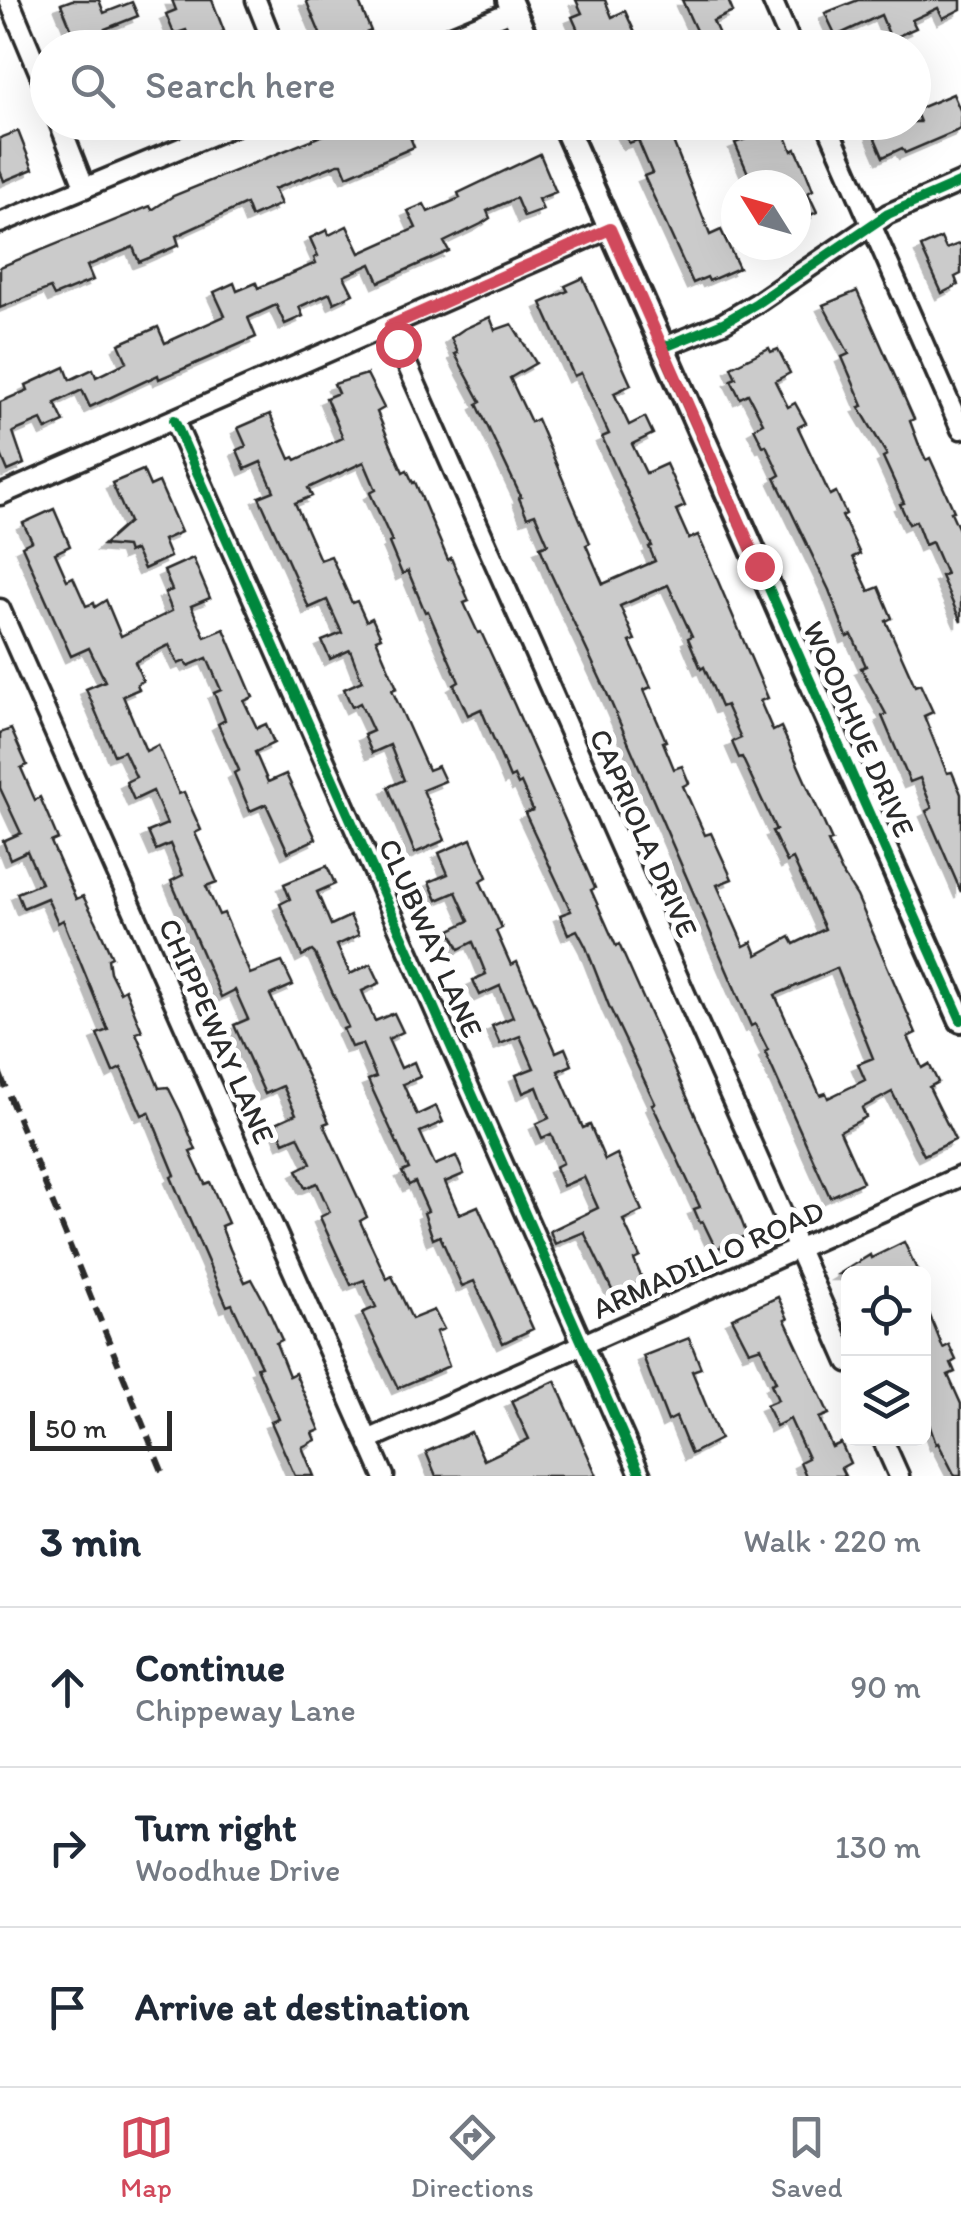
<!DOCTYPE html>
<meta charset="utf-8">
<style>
:root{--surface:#fff;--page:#f2f2f3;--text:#1f2937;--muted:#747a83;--line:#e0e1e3;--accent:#d1495b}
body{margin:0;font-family:Itim,sans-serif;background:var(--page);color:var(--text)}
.controls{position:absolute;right:30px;bottom:30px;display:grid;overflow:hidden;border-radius:15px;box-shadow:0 10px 40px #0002}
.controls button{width:90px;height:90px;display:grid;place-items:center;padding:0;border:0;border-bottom:2px solid var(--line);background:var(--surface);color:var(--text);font:50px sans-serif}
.compass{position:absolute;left:721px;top:170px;width:90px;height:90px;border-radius:50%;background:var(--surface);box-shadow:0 10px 40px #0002;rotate:307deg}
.scale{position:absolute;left:30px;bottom:25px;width:142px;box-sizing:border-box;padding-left:10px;border:5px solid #2b2b2b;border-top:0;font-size:28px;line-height:35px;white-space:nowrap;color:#2b2b2b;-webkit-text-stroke:8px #fff;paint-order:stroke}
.stop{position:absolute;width:30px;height:30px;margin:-22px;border:8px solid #d1495b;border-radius:50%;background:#fff}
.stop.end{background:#d1495b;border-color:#fff;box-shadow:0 2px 10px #0008}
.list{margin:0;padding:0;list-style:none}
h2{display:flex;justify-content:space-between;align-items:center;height:130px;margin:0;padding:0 40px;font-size:42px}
h2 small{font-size:32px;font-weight:400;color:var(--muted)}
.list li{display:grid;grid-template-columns:65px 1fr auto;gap:30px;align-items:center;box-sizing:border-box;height:160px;padding:0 40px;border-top:2px solid var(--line)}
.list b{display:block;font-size:38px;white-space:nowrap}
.list p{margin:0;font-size:32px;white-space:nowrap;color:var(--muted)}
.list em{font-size:32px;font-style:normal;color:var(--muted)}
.icon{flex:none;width:55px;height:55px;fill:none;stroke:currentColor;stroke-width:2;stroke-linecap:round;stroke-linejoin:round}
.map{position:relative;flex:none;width:961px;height:1476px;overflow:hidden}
.search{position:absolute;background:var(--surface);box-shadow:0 10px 40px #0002;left:30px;right:30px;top:30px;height:110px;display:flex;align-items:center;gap:25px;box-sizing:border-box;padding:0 35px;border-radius:55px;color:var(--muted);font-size:38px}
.sheet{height:610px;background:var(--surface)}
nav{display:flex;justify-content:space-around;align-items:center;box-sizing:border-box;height:140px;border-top:2px solid var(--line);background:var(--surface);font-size:28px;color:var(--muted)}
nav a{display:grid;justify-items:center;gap:5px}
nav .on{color:var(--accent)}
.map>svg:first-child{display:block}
.building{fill:#cbcbcb;stroke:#2b2b2b;stroke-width:2.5;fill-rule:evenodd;filter:url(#shadow)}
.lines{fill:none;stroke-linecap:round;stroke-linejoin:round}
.street-casing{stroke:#2b2b2b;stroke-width:25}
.secondary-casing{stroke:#2b2b2b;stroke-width:30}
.street{stroke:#fff;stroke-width:18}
.secondary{stroke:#fff;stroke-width:22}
.rail{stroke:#2b2b2b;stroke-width:6;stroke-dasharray:15 8;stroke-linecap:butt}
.cycleway-casing{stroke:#fff;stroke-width:16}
.cycleway{stroke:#00873e;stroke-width:10}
.route{stroke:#d1495b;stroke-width:12}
.labels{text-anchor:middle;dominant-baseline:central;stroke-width:10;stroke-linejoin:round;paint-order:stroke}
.street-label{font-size:30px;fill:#2b2b2b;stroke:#fff}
</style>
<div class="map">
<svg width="961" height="1476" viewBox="0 0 961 1476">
<defs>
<filter id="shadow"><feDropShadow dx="-6" dy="6" stdDeviation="0" flood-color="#0004"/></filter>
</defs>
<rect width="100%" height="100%" fill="#fff"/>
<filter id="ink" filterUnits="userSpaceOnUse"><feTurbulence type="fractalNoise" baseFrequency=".01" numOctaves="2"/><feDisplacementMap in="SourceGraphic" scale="20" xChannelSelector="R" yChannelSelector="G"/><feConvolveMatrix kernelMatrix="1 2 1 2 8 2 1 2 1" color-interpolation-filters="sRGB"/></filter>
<g filter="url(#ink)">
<g class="building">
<polygon points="72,0 99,0 104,13 132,2 138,16 105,29 114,48 79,48 61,4"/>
<polygon points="172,0 212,0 224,31 193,48 186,30 174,34 166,14 176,10"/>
<polygon points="306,0 358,0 371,31 326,48"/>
<polygon points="576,0 605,0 612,17 625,11 642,48 586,48 572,17 582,13"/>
<polygon points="682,0 728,0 733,12 713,21 725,48 704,48"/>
<polygon points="858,0 961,0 961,9 943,18 938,8 912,20 916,28 891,39 881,15 836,36 825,13"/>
<polygon points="953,94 961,112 961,129 905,153 902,148 883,157 868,122 920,122 915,110"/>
<polygon points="355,122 443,122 410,137 414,147 347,176 342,164 338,164 274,189 281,204 251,217 246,204 176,236 179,245 149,258 139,262 133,247 87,266 93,280 54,296 50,288 0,308 0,267 150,206 152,210 173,196"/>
<polygon points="631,122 660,122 667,138 671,136 710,235 721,230 739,268 709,281 707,277 693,283 644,176 652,173 638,140 629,143 621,127"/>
<polygon points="748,122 780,122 792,151 796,149 804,167 813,190 808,193 817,212 796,222 796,185 753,185 735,143 754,136"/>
<polygon points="18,131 33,169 4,181 0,171 0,138"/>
<polygon points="540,154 556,192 538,199 543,210 524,217 516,198 487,211 490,218 481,224 444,242 449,251 379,282 371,264 344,276 353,294 334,303 330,293 299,307 303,316 285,324 276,305 248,318 256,337 190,366 159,379 158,375 90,407 82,390 55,403 64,422 46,430 41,420 13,432 24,464 8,471 0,452 0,402 28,390 26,385 65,367 70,380 93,369 96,377 127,362 119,344 158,327 165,343 225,316 214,292 234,283 237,291 256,283 258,288 316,263 314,258 318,256 310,238 327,230 329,235 347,226 360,253 416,228 408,211 424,204 428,212 460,198 458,193"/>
<polygon points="941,238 946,249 961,243 961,274 955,277 958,285 942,293 921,247"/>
<path d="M583 278 631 385 614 393 629 425 645 417 653 434 632 444 646 473 666 464 685 506 676 510 689 539 698 535 706 553 768 698 760 701 773 731 781 727 832 841 828 842 842 873 857 896 916 1033 908 1037 922 1068 929 1064 938 1082 929 1087 955 1140 924 1155 892 1092 862 1108 866 1117 840 1131 863 1182 830 1197 765 1052 768 1050 755 1024 751 1026 606 691 550 572 540 547 548 544 535 514 527 517 519 498 521 497 477 404 481 402 455 354 458 353 451 338 464 329 490 317 495 330 512 324 536 363 510 378 531 422 537 419 590 543 586 545 603 584 655 561 649 547 652 546 602 437 609 434 581 373 574 376 541 303 568 291 565 286ZM668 585 692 636 688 638 701 669 704 667 721 707 726 705 741 738 732 742 739 758 742 757 776 830 772 831 787 862 793 859 825 929 794 944 790 937 757 955 752 942 744 946 717 885 732 879 711 833 705 835 683 786 689 783 682 766 674 769 663 742 666 741 644 690 651 687 630 642 635 640 620 606ZM837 968 873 1058 858 1064 865 1080 828 1098 826 1093 820 1095 775 995Z"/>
<polygon points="857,291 914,419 910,421 919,445 926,460 930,458 954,511 951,512 961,534 961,622 941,576 946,574 932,542 925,545 916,521 909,524 900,504 904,503 883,457 887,455 859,407 863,406 842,357 849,354 823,305"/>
<polygon points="769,348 771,352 778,349 790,373 775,381 788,407 795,403 806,423 798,427 830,495 836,492 846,514 842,516 860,554 853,557 869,591 879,587 892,618 886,621 915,686 920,684 933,712 924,716 947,773 952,772 961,794 961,892 926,811 932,808 920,778 910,782 882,716 886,714 861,668 866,666 852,635 847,637 829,590 775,478 780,475 766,445 763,446 754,428 763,423 748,394 740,398 731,380 736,378 731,367"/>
<polygon points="367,374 384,408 377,412 391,445 403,472 407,470 413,483 415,482 448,560 451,558 469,601 464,603 478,633 481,632 514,704 595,888 591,890 616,946 619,944 737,1209 747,1235 716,1249 703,1222 700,1223 694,1209 700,1207 652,1104 655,1103 609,1006 586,947 577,930 568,934 560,915 571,911 525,813 533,810 521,783 518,785 514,776 510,778 481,709 468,715 454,685 459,682 428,611 425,612 408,571 402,574 389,543 392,541 370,493 376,490 364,462 308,488 312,496 295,503 320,560 331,556 352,603 357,601 366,621 372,618 381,637 376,639 397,688 392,690 428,770 438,766 445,781 423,790 445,840 415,853 388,787 404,780 390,745 372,753 364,735 373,731 360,703 352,707 344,689 362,681 350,650 330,659 322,641 342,633 327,600 309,608 259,497 274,491 261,462 245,469 237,450 246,446 238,428 270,414 290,459 294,457 296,460 343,438 326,398 338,393 334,384"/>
<polygon points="143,470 150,486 159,482 181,532 163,540 170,557 144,569 135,550 128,553 126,547 103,545 129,522 112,483"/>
<polygon points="54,509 70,546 55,553 67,580 73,577 86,606 94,603 95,607 106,600 121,636 172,611 165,593 172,590 164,571 193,558 210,598 191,606 205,637 224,629 253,697 244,701 257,728 266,724 274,743 255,752 268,782 286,774 316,839 288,852 266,804 250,811 234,773 239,770 218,724 225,720 214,693 221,690 207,658 188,666 185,661 178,664 169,645 135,662 143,681 137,684 139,689 123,696 146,751 158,745 179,794 184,792 201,830 195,833 217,882 206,886 219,915 224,913 250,974 282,962 293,985 270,995 329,1122 324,1124 367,1217 360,1221 387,1279 392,1276 412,1319 434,1310 444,1329 436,1332 449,1366 398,1388 362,1313 376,1307 364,1280 351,1285 320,1217 330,1212 317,1183 305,1188 297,1170 311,1163 298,1136 284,1142 276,1123 296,1114 283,1086 265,1094 234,1025 248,1019 235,990 221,997 171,881 183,875 170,844 156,850 148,832 167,824 153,791 134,800 126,782 136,777 124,751 114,755 86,689 105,681 89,648 71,656 22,546 32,541 23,523"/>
<polygon points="11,729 27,765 21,768 35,800 40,797 58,839 51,842 76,899 83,896 96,921 112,957 108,959 110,972 120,992 125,989 142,1031 136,1033 159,1088 168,1087 181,1113 196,1150 190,1152 205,1184 210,1182 228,1223 221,1226 230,1249 245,1282 252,1279 266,1305 282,1340 276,1343 289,1376 295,1373 320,1430 313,1433 316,1440 302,1447 314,1476 295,1476 271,1422 279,1419 257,1367 261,1366 232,1304 227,1306 171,1177 175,1175 149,1112 142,1115 121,1068 113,1072 97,1034 108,1030 63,920 58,923 47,898 23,908 17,893 41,883 27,851 10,859 3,841 21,833 0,788 0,733"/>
<polygon points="471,839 487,877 480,881 502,928 496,931 511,965 517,962 556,1052 565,1048 572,1065 558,1071 583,1128 590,1125 605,1160 617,1154 642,1211 623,1220 640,1257 634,1260 643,1281 614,1294 584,1232 555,1244 550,1231 598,1208 584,1177 563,1186 555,1167 563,1163 551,1134 542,1138 536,1124 549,1118 537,1087 523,1093 516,1075 534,1068 520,1036 500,1044 492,1026 513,1017 500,986 480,995 473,980 486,974 473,942 459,949 450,930 469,921 456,892 437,900 429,882 448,874 439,853"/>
<polygon points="327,866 335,884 317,892 331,925 350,916 359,935 337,945 350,974 371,964 380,983 362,991 375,1021 394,1013 403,1032 388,1039 401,1068 414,1062 420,1077 403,1084 417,1115 436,1106 443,1122 420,1132 435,1165 456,1156 464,1174 445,1182 459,1214 478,1206 533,1329 503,1343 474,1281 462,1286 440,1236 433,1239 424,1213 428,1211 415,1182 409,1185 402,1172 409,1169 368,1080 376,1077 362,1044 351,1047 343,1029 348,1027 315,954 312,951 302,956 280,904 290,899 284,884"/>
<polygon points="904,1242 919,1274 839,1274 870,1255 871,1258"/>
<polygon points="778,1297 788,1319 785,1320 829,1414 819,1418 832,1447 841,1443 850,1463 841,1468 845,1476 806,1476 800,1462 808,1458 790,1419 776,1426 766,1405 778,1400 771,1384 776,1382 761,1347 749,1351 732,1318"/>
<polygon points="924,1301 943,1348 949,1345 956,1360 951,1363 955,1372 948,1375 961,1404 961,1476 955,1476 938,1443 936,1444 924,1410"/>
<polygon points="689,1338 701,1368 692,1371 720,1439 691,1454 676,1417 668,1421 643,1356"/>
<polygon points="555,1381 597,1476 436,1476 426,1452 471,1432 484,1460 529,1439 511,1401"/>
</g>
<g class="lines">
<defs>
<g id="street">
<polyline points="9,0 48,93"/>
<polyline points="256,0 275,48"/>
<polyline points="772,0 793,48"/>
<polyline points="423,48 514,10"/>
<polyline points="59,122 85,188"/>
<polyline points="826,122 961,429"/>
<polyline points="0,223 243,122"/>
<polyline points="390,326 848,1362"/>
<polyline points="662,348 723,323 757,303 888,214 961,182"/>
<polyline points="174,420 641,1476"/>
<polyline points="0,495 609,229"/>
<polyline points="0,609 384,1476"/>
<polyline points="882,1438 899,1476"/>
<polyline points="368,1440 961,1176"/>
</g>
<g id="secondary">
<polyline points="509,0 530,48"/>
<polyline points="563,122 961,1020"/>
</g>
</defs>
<use href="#street" class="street-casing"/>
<use href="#secondary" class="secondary-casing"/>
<use href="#street" class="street"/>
<use href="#secondary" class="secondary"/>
<polyline class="rail" points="0,1074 164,1476"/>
<defs>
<g id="cycleway">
<polyline points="961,182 888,214 757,303 723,323 662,348 961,1020"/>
<polyline points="174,420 641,1476"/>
</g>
</defs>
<use href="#cycleway" class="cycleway-casing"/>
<use href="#cycleway" class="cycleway"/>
</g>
</g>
<g class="lines" filter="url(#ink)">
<polyline class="route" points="398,344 390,326 610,229 759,566"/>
</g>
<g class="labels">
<g class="street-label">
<text transform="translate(859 729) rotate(66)">WOODHUE DRIVE</text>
<text transform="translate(644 833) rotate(66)">CAPRIOLA DRIVE</text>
<text transform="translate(431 938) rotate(66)">CLUBWAY LANE</text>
<text transform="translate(217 1031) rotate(66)">CHIPPEWAY LANE</text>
<text transform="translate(708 1259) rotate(-24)">ARMADILLO ROAD</text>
</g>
</g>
</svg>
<div class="controls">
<button><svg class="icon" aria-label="locate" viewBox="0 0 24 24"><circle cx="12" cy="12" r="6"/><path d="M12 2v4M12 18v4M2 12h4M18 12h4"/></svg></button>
<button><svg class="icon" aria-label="layers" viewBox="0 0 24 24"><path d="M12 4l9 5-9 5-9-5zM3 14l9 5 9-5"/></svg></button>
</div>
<svg class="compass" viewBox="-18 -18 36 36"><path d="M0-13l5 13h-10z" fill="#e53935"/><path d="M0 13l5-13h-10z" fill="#747a83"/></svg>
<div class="scale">50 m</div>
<div class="stop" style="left:398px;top:344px"></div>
<div class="stop end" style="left:759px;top:566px"></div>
<div class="search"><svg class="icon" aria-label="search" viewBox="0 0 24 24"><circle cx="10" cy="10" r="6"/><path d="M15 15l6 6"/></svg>Search here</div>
</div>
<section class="sheet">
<h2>3 min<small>Walk · 220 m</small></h2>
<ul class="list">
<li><svg class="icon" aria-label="ahead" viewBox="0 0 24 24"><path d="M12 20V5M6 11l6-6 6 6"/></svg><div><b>Continue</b><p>Chippeway Lane</p></div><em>90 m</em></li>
<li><svg class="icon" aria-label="right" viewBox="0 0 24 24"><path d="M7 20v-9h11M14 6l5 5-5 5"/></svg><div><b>Turn right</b><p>Woodhue Drive</p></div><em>130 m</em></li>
<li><svg class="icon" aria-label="arrive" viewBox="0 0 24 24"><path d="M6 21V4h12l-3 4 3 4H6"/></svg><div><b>Arrive at destination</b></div></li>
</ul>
</section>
<nav>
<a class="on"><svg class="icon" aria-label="map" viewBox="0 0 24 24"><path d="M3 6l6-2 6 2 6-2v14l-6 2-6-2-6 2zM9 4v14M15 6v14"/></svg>Map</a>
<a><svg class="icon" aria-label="directions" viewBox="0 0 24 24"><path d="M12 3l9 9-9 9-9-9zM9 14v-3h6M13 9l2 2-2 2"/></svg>Directions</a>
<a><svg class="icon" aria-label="saved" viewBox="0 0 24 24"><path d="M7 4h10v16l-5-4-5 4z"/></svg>Saved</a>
</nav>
